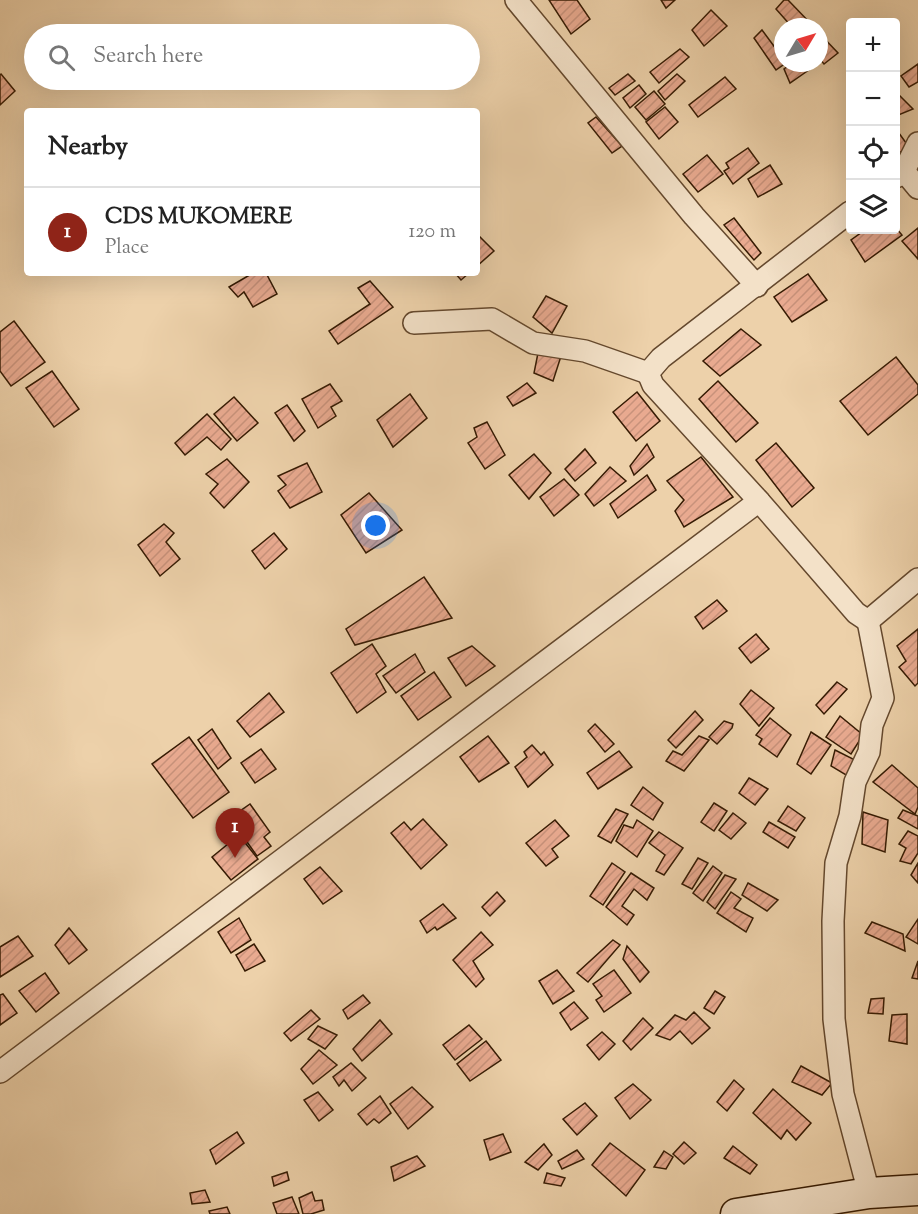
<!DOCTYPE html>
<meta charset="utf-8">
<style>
:root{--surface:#fff;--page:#f6f6f6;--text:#222;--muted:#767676;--line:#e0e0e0;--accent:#8f2418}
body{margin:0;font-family:"Sorts Mill Goudy",serif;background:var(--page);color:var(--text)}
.controls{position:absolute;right:18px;top:18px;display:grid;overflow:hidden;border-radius:6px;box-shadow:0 6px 24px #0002}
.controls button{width:54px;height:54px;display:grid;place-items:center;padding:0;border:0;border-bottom:2px solid var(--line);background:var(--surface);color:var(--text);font:30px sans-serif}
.compass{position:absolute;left:774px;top:18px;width:54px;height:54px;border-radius:50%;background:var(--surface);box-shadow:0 6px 24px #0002;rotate:52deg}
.you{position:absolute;left:376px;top:526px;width:21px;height:21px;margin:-15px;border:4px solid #fff;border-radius:50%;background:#1a73e8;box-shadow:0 0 0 9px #1a73e833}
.badge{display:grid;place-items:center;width:39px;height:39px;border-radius:50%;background:var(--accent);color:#fff;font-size:20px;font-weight:700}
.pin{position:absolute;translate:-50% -50px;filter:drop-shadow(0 2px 3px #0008)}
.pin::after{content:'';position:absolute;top:32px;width:21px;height:18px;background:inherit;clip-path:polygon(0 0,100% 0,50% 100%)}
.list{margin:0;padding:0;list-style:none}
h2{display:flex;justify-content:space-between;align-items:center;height:78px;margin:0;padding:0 24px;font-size:26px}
h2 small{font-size:20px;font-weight:400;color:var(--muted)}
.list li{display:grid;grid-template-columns:39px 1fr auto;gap:18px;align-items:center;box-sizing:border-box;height:90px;padding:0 24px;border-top:2px solid var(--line)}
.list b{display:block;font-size:22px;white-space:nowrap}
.list p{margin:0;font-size:20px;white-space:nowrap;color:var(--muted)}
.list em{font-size:20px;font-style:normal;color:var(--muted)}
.icon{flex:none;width:33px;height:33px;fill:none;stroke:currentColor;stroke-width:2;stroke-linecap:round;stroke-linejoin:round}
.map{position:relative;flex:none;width:918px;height:1214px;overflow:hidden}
.search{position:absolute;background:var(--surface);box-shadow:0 6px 24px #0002;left:24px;top:24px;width:456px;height:66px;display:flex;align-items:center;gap:15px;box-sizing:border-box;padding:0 21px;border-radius:33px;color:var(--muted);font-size:22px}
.panel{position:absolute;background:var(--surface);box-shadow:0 6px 24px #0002;left:24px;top:108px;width:456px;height:168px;border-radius:6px}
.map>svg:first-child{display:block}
.building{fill:url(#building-hatch);stroke:#361b03;stroke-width:1.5}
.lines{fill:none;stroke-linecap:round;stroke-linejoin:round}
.minor-casing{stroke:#64482d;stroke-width:24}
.secondary-casing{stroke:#361b03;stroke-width:33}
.minor{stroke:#f3e1c8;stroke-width:21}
.secondary{stroke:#f3e1c8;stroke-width:30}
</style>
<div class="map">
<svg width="918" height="1214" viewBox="0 0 918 1214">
<defs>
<pattern id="building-hatch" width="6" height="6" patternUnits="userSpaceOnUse" patternTransform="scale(1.5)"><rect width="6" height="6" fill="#e9aa90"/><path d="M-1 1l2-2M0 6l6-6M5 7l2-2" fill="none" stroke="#c8927b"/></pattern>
</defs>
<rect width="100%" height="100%" fill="#edd1aa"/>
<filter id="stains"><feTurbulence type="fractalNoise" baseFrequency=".00333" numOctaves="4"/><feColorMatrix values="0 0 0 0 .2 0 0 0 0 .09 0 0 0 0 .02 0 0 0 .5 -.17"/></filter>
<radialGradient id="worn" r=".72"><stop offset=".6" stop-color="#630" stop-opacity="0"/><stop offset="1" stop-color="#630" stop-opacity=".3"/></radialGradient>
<g class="building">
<polygon points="549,0 577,0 590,19 571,34"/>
<polygon points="661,0 675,0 666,8"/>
<polygon points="784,0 788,0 814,27 792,27 776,9"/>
<polygon points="711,10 727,26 704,46 692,30"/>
<polygon points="762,30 779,53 783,51 783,63 786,63 776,70 754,38"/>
<polygon points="819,33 838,53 824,64 819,58"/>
<polygon points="680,49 689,57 659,83 650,72"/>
<polygon points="792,63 814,63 816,65 790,83 784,69"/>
<polygon points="918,64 918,82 909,87 901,76"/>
<polygon points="1,74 15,91 0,105 0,75"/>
<polygon points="628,74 635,81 615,95 609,88"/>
<polygon points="677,74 685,81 665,100 658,91"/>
<polygon points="725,77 736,89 698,117 689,105"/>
<polygon points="639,85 646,94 630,108 623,98"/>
<polygon points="654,91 665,104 646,120 635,107"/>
<polygon points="897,93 913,109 896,116 896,94"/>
<polygon points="665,107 678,122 659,139 646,122"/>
<polygon points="596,117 622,146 612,153 588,123"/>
<polygon points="896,129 909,147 896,155"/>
<polygon points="748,148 759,163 733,184 724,171 729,168 726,163"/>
<polygon points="707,155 723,174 698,192 683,174"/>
<polygon points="770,165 782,184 758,197 748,179"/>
<polygon points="734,218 761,253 754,260 724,225"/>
<polygon points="896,228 902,235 865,262 851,240 865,230"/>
<polygon points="918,228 918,259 902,241"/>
<polygon points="477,234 494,251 477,266"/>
<polygon points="253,273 266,273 277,294 253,307 244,292 238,297 229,287"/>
<polygon points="455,273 469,273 461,280"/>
<polygon points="808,274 827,300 792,322 774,297"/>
<polygon points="370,281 393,307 338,344 329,331 370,304 358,288"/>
<polygon points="546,296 567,306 552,333 533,317"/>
<polygon points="14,321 45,362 11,386 0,371 0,332"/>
<polygon points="741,329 761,345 720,376 703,361"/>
<polygon points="539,348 562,353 553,381 534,373"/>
<polygon points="896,357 918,385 918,394 868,435 840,401"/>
<polygon points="52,371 79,409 54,427 26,388"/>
<polygon points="718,381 758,423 736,442 699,399"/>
<polygon points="527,383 536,393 513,406 507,397"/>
<polygon points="330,384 342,401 331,407 336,416 318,428 302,399"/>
<polygon points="637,392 660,421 636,441 613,412"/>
<polygon points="410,394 427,418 393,447 377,420"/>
<polygon points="234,397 258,423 237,441 214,414"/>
<polygon points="287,405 305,431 294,441 275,413"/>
<polygon points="207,414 231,439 221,450 207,437 185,455 175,443"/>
<polygon points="487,422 505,455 485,469 468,443 477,437 474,428"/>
<polygon points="776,443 814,488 792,507 756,460"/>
<polygon points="647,444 654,457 634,475 630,466"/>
<polygon points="585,449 596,463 575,481 565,469"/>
<polygon points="534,454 551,473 529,499 509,475"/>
<polygon points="701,457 733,497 684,527 675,511 684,500 667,481"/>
<polygon points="227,459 249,482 224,508 210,493 218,484 206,474"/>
<polygon points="307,463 322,492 290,508 278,491 286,485 278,476"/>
<polygon points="610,467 626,481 594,506 585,494"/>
<polygon points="647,475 656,490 618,518 610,504"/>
<polygon points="564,479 579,495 554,516 540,497"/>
<polygon points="369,493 402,530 366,553 341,515"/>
<polygon points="164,524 174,533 166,542 180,559 160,576 138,545"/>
<polygon points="274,533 287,549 265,569 252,551"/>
<polygon points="424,577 452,618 355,645 346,629"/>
<polygon points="717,600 727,611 703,629 695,617"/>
<polygon points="918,629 918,683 915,686 899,667 906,661 897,646"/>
<polygon points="756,634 769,649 751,663 739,648"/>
<polygon points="372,644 386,666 376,674 386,692 357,713 331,673"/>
<polygon points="472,646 495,666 466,686 448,658"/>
<polygon points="415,654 425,672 396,693 383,676"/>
<polygon points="434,672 451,697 418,720 401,696"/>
<polygon points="837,682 847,689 824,714 816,705"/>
<polygon points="751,690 774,708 759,726 740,704"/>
<polygon points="269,693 284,712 250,737 237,721"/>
<polygon points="695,711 703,720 676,748 668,740"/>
<polygon points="840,716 863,735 851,754 826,737"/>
<polygon points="770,718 791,735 777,757 759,744 762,739 756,735"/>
<polygon points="724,721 733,724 732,728 717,744 709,737"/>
<polygon points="595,724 614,744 605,752 588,731"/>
<polygon points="212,729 231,758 218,769 198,740"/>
<polygon points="811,732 831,745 811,774 797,764"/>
<polygon points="488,736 509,763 479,782 460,757"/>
<polygon points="699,736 709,740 684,771 666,761 673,751 682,755"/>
<polygon points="189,737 229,792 193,818 152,764"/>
<polygon points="532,745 541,755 544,752 553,765 528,787 515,767 527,757 524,752"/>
<polygon points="261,749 276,769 255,783 241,763"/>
<polygon points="835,750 857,761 851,778 831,766"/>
<polygon points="619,751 632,767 598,789 587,773"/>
<polygon points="892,765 918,788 918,807 915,814 873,782"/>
<polygon points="749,778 768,789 755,805 739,793"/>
<polygon points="643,787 663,803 653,820 631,805"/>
<polygon points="714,803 727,811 714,831 701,822"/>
<polygon points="250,804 270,832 264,837 271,846 257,856 230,818"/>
<polygon points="788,806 805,818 796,831 778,821"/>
<polygon points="616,809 628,814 611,843 598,836"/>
<polygon points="903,810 918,816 918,829 898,818"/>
<polygon points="863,812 888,820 885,852 862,844"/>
<polygon points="733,813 746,823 731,839 719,830"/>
<polygon points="423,819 447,845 421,869 391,833 404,822 411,830"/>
<polygon points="555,820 569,836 552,849 558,857 546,866 526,843"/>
<polygon points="637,820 653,831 637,857 616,841 624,825 633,828"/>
<polygon points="769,822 795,837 788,848 763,832"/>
<polygon points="908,831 918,836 918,853 911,864 900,861 906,848 899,844"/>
<polygon points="659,832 683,848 664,875 656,871 665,855 649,843"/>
<polygon points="239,835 258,859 231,880 212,857"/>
<polygon points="698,858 708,863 692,889 682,884"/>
<polygon points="612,863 625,872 603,905 590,896"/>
<polygon points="918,863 918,883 911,875"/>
<polygon points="713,866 722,873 703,901 693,893"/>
<polygon points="320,867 342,891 323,904 304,879"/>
<polygon points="631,873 654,888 647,900 634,889 622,906 634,915 627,925 606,907"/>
<polygon points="725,875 736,879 715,909 707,902"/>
<polygon points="748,883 778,900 767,911 742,895"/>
<polygon points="497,892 505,901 490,916 482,907"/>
<polygon points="731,892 741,899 734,908 753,918 746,932 717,913"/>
<polygon points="443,904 456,918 437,930 435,927 427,933 420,921"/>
<polygon points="239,918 251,940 231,953 218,932"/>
<polygon points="918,919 918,944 906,937"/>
<polygon points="872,922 903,934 905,951 865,933"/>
<polygon points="69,928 87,950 69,964 55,945"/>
<polygon points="481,932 493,945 473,961 484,979 476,987 453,960"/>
<polygon points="18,936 33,956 0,977 0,947"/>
<polygon points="613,940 620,945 588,982 577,973"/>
<polygon points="254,944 265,961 245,971 236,955"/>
<polygon points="627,946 649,972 640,982 623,959"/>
<polygon points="918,961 918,979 912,978"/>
<polygon points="557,970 574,991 553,1004 539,981"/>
<polygon points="614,970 631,993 604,1012 596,1000 602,996 593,984"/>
<polygon points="45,973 59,993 36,1012 19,991"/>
<polygon points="715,991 725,997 714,1014 704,1008"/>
<polygon points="3,994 17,1013 0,1025 0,995"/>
<polygon points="363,995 370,1003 348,1019 343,1010"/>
<polygon points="884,998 883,1014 868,1013 871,999"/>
<polygon points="574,1002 588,1018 571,1030 560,1013"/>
<polygon points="311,1010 320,1019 291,1041 284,1033"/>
<polygon points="694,1012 710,1028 692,1044 680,1031 670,1040 656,1035 675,1015 686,1020"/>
<polygon points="907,1014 907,1044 889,1041 892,1015"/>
<polygon points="643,1018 653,1028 631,1050 623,1041"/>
<polygon points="380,1020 392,1034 362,1061 353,1049"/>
<polygon points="469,1025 482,1039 455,1060 443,1045"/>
<polygon points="318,1026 337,1035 325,1049 308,1039"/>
<polygon points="602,1032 615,1044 599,1060 587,1045"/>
<polygon points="486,1041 501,1060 470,1081 457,1064"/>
<polygon points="319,1050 337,1065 313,1084 301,1069"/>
<polygon points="351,1063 366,1078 352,1091 344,1080 339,1086 333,1077"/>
<polygon points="801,1066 832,1083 822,1095 792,1082"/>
<polygon points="734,1080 744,1089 727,1111 717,1102"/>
<polygon points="633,1084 651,1100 630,1119 615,1098"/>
<polygon points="412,1087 433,1107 408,1129 390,1104"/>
<polygon points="773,1089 811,1123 796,1140 787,1130 781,1139 753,1113"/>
<polygon points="318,1092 333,1110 319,1121 304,1100"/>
<polygon points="380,1096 391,1113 379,1123 374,1119 367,1125 358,1114"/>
<polygon points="585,1103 597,1116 577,1135 563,1119"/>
<polygon points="237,1132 244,1143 216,1164 210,1150"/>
<polygon points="503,1134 511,1152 490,1160 484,1140"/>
<polygon points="684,1142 696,1153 684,1164 673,1154"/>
<polygon points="610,1143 645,1170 626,1196 592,1165"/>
<polygon points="544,1144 552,1155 538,1170 525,1162"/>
<polygon points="733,1146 757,1165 750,1174 724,1158"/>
<polygon points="577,1150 584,1159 562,1169 558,1161"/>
<polygon points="664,1151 673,1157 666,1169 654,1167"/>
<polygon points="417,1156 425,1166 394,1181 391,1167"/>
<polygon points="287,1172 289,1180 274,1186 272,1177"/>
<polygon points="547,1173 565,1178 561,1186 544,1183"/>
<polygon points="205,1190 210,1202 192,1204 190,1193"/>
<polygon points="312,1192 315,1201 322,1200 324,1210 311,1214 303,1214 299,1198"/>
<polygon points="292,1197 299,1214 277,1214 273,1203"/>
<polygon points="227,1207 230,1214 210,1214 209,1211"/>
</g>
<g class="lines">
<defs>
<g id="minor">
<polyline points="516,0 694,216 757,286"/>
<polyline points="904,171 918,143"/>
<polyline points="896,177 904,171 918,188"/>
<polyline points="850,212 661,358 648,373 653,385 759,501 856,613 868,621 918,579"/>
<polyline points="414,323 492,319 533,343 585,351 648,373"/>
<polyline points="868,621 883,698 872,725 869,752 855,782 850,816 836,863 833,921 834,1019 843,1094 869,1193"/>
<polyline points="0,1072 759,501"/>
</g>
<polyline id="secondary" points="736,1214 869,1193 918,1190"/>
</defs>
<use href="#minor" class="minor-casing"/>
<use href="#secondary" class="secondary-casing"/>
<use href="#minor" class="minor"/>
<use href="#secondary" class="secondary"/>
</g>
<rect width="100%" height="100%" filter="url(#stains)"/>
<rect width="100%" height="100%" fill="url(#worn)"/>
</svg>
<div class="controls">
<button>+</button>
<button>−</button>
<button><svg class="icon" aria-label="locate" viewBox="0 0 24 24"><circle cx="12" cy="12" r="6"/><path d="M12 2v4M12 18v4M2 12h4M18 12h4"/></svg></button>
<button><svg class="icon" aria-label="layers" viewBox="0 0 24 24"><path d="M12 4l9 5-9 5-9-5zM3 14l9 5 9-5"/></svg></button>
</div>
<svg class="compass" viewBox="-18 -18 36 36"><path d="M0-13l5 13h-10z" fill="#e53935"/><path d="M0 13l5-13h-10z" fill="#767676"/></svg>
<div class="you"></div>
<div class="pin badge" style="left:235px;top:858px">1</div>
<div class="search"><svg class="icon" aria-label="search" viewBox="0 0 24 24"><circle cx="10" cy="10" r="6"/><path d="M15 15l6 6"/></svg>Search here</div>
<section class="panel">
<h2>Nearby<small></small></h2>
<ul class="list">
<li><span class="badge">1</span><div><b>CDS MUKOMERE</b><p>Place</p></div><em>120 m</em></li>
</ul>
</section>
</div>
